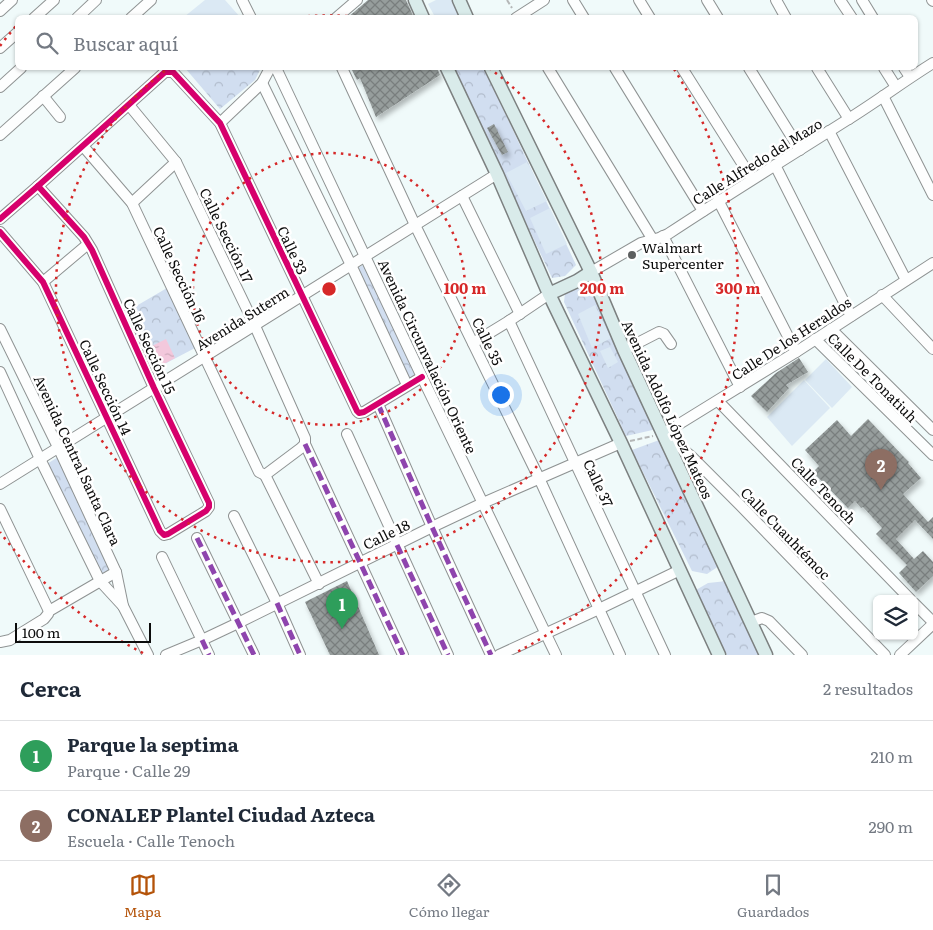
<!DOCTYPE html>
<html lang="es">
<meta charset="utf-8">
<style>
:root{--surface:#fff;--page:#f6f6f7;--text:#1f2937;--muted:#747a83;--line:#e0e1e3;--accent:#b45309}
body{margin:0;font-family:Literata,serif;background:var(--page);color:var(--text)}
.controls{position:absolute;right:15px;bottom:15px;display:grid;overflow:hidden;border-radius:8px;box-shadow:0 1px 4px #0004}
.controls button{width:45px;height:45px;display:grid;place-items:center;padding:0;border:0;border-bottom:1px solid var(--line);background:var(--surface);color:var(--text);font:25px sans-serif}
.scale{position:absolute;left:15px;bottom:12px;width:136px;box-sizing:border-box;padding-left:5px;border:2px solid #0c0c0c;border-top:0;font-size:14px;line-height:18px;white-space:nowrap;color:#0c0c0c;-webkit-text-stroke:4px #fff;paint-order:stroke}
.you{position:absolute;left:500px;top:394px;width:18px;height:18px;margin:-12px;border:4px solid #fff;border-radius:50%;background:#1a73e8;box-shadow:0 0 0 8px #1a73e833}
.badge{display:grid;place-items:center;width:32px;height:32px;border-radius:50%;background:var(--accent);color:#fff;font-size:16px;font-weight:700}
.pin{position:absolute;translate:-50% -41px;filter:drop-shadow(0 1px 2px #0008)}
.pin::after{content:'';position:absolute;top:26px;width:18px;height:15px;background:inherit;clip-path:polygon(0 0,100% 0,50% 100%)}
.list{margin:0;padding:0;list-style:none}
h2{display:flex;justify-content:space-between;align-items:center;height:65px;margin:0;padding:0 20px;font-size:21px}
h2 small{font-size:16px;font-weight:400;color:var(--muted)}
.list li{display:grid;grid-template-columns:32px 1fr auto;gap:15px;align-items:center;box-sizing:border-box;height:70px;padding:0 20px;border-top:1px solid var(--line)}
.list b{display:block;font-size:19px;white-space:nowrap}
.list p{margin:0;font-size:16px;white-space:nowrap;color:var(--muted)}
.list em{font-size:16px;font-style:normal;color:var(--muted)}
.icon{flex:none;width:28px;height:28px;fill:none;stroke:currentColor;stroke-width:2;stroke-linecap:round;stroke-linejoin:round}
.map{position:relative;flex:none;width:933px;height:655px;overflow:hidden}
.search{position:absolute;background:var(--surface);box-shadow:0 1px 4px #0004;left:15px;right:15px;top:15px;height:55px;display:flex;align-items:center;gap:12px;box-sizing:border-box;padding:0 18px;border-radius:8px;color:var(--muted);font-size:19px}
.sheet{height:205px;background:var(--surface)}
nav{display:flex;justify-content:space-around;align-items:center;box-sizing:border-box;height:70px;border-top:1px solid var(--line);background:var(--surface);font-size:14px;color:var(--muted)}
nav a{display:grid;justify-items:center;gap:2px}
nav .on{color:var(--accent)}
.map>svg:first-child{display:block}
.park{fill:url(#park-crowns)}
.pitch{fill:#dbe9f4}
.water{fill:url(#water-ripples)}
.building{fill:url(#building-cross-hatch);filter:url(#shadow)}
.lines{fill:none;stroke-linecap:round;stroke-linejoin:round}
.minor-casing{stroke:#8f9393;stroke-width:12}
.major-casing{stroke:#7c8080;stroke-width:15}
.path{stroke:#b5b7b7;stroke-width:2;stroke-dasharray:5 2.5;stroke-linecap:butt}
.minor{stroke:#fdfefe;stroke-width:10}
.major{stroke:#d9ebea;stroke-width:12}
.quiet{stroke:#8e44ad;stroke-width:5;stroke-dasharray:10 5;stroke-linecap:butt}
.cycleway-casing{stroke:#fff;stroke-width:9}
.cycleway{stroke:#d6006c;stroke-width:6}
.ring{fill:none;stroke:#d62828;stroke-width:2.5;stroke-dasharray:2.5 5}
.poi-dot{fill:#5c5f5f;stroke:#fff;stroke-width:2}
.labels{text-anchor:middle;dominant-baseline:central;stroke-width:5;stroke-linejoin:round;paint-order:stroke}
.street-label{font-size:14px;fill:#0c0c0c;stroke:#fff}
.poi-label{font-size:14px;fill:#0c0c0c;stroke:#fff;text-anchor:start}
.centre{fill:#d62828;stroke:#fff;stroke-width:2.5}
.ring-label{font-size:15px;text-anchor:middle;font-weight:bold;fill:#d62828;stroke:#fff;stroke-width:5;stroke-linejoin:round;paint-order:stroke}
</style>
<div class="map">
<svg width="933" height="655" viewBox="0 0 933 655">
<defs>
<pattern id="park-crowns" width="20" height="18" patternUnits="userSpaceOnUse" patternTransform="scale(1.25)"><rect width="20" height="18" fill="#d1def0"/><path d="M2 6a3 3 0 1 1 6 0M12 15a3 3 0 1 1 6 0" fill="none" stroke="#b2bdcd"/></pattern>
<pattern id="water-ripples" width="26" height="14" patternUnits="userSpaceOnUse" patternTransform="scale(1.25)"><rect width="26" height="14" fill="#f3c8dc"/><path d="M2 4q2-2 4 0t4 0M15 11q2-2 4 0t4 0" fill="none" stroke="#cfabbc"/></pattern>
<pattern id="building-cross-hatch" width="8" height="8" patternUnits="userSpaceOnUse" patternTransform="scale(1.25)"><rect width="8" height="8" fill="#969d9c"/><path d="M0 0l8 8M0 8l8-8" fill="none" stroke="#797e7e"/></pattern>
<filter id="shadow"><feDropShadow dx="2.5" dy="4" stdDeviation="2.5" flood-color="#0004"/></filter>
</defs>
<rect width="100%" height="100%" fill="#f0fafa"/>
<g class="park">
<polygon points="185,68 261,68 255,80 220,109"/>
<polygon points="453,68 484,68 576,265 565,276 552,278"/>
<polygon points="365,264 416,374 408,378 356,269"/>
<polygon points="586,281 657,429 626,436 564,302 566,284"/>
<polygon points="167,288 195,348 153,370 126,312"/>
<polygon points="662,439 719,566 707,574 692,571 632,450"/>
<polygon points="58,457 111,569 100,574 47,464"/>
<polygon points="727,581 761,655 727,655 696,590 708,583"/>
</g>
<g class="pitch">
<polygon points="205,0 225,0 240,17 184,17"/>
<polygon points="436,0 453,0 461,17 435,17 428,4"/>
<polygon points="527,162 547,201 526,211 506,173"/>
<polygon points="550,208 567,244 546,254 530,218"/>
<polygon points="595,305 611,338 592,348 578,314"/>
<polygon points="610,347 618,362 608,368 600,351"/>
<polygon points="826,359 852,387 832,408 805,380"/>
<polygon points="804,380 830,408 792,446 767,417"/>
</g>
<polygon class="water" points="166,339 175,358 153,370 144,350"/>
<g class="building">
<polygon points="368,0 406,0 414,18 347,18"/>
<polygon points="351,68 437,68 440,75 376,117 360,78 357,80"/>
<polygon points="494,124 508,152 502,155 487,128"/>
<polygon points="799,358 808,372 786,385 789,388 767,412 751,396 776,373"/>
<polygon points="868,419 903,456 909,462 908,463 921,478 903,494 928,522 933,517 933,539 915,520 896,539 914,559 923,551 933,562 933,576 916,592 899,573 907,565 876,534 882,528 863,507 861,508 855,501 848,508 813,472 819,466 805,450 837,420 851,436"/>
<polygon points="347,581 379,655 330,655 305,602"/>
</g>
<g class="lines">
<defs>
<g id="minor">
<polyline points="242,0 251,18"/>
<polyline points="573,0 584,18"/>
<polyline points="639,0 650,18"/>
<polyline points="707,0 718,18"/>
<polyline points="776,0 786,18"/>
<polyline points="840,0 852,18"/>
<polyline points="862,0 873,18"/>
<polyline points="932,0 933,1"/>
<polyline points="0,11 12,0"/>
<polyline points="34,18 54,0"/>
<polyline points="77,18 96,0"/>
<polyline points="131,18 151,0"/>
<polyline points="336,18 357,0"/>
<polyline points="516,18 544,0"/>
<polyline points="0,48 18,32"/>
<polyline points="276,68 422,377 556,655"/>
<polyline points="342,68 415,225 539,478 620,655"/>
<polyline points="548,68 653,240"/>
<polyline points="615,68 703,211"/>
<polyline points="682,68 752,179"/>
<polyline points="749,68 800,150"/>
<polyline points="817,68 849,119"/>
<polyline points="884,68 896,87"/>
<polyline points="904,68 910,77"/>
<polyline points="262,83 351,265 407,385"/>
<polyline points="0,87 21,68"/>
<polyline points="43,96 60,117"/>
<polyline points="883,96 933,195"/>
<polyline points="129,105 176,162 255,326 305,438 305,444 403,655"/>
<polyline points="220,123 262,83 270,68"/>
<polyline points="829,131 906,280"/>
<polyline points="0,135 75,68"/>
<polyline points="83,146 132,203 259,472 265,475"/>
<polyline points="775,165 851,316"/>
<polyline points="462,196 520,314"/>
<polyline points="718,200 796,352"/>
<polyline points="132,203 176,162"/>
<polyline points="0,219 38,186 165,72 173,72 220,123 357,411 359,413 364,412 422,377"/>
<polyline points="0,232 43,282 160,531 164,535 168,534 206,511 209,507 209,503 154,388 92,250 84,237 38,186"/>
<polyline points="663,236 740,387"/>
<path d="M591 272 641 243 659 238 668 234C727 195 787 158 847 120 876 102 904 81 933 63"/>
<polyline points="43,282 88,244"/>
<polyline points="882,295 933,349"/>
<polyline points="509,321 665,655"/>
<polyline points="0,329 58,447 116,572 123,606 148,655"/>
<polyline points="831,329 933,430"/>
<polyline points="815,339 933,455"/>
<polyline points="473,343 509,321 549,294"/>
<polyline points="624,350 659,332 664,334 671,344"/>
<polyline points="0,372 40,459 100,581 123,606"/>
<polyline points="718,401 910,599"/>
<polyline points="378,404 432,527 491,655"/>
<polyline points="347,434 448,655"/>
<polyline points="265,475 319,584"/>
<polyline points="265,475 301,448 305,444"/>
<polyline points="0,484 497,174"/>
<polyline points="0,509 49,611"/>
<polyline points="234,516 277,603 300,655"/>
<polyline points="197,538 254,655"/>
<polyline points="162,557 209,655"/>
<polyline points="914,603 933,622"/>
<polyline points="751,622 762,618 769,621 802,655"/>
<polyline points="0,642 10,640 44,619 48,614 49,611 116,572"/>
<polyline points="166,655 202,640 238,623 432,527 483,503 621,443"/>
<polyline points="499,655 599,609 680,570"/>
<polyline points="885,655 740,505 691,456 663,434 796,352 933,263"/>
<polyline points="900,655 933,624"/>
</g>
<g id="major">
<polyline points="415,0 423,18"/>
<polyline points="459,0 467,18"/>
<polyline points="447,68 497,174 549,294 621,443 719,655"/>
<polyline points="491,68 591,272 624,350 766,655"/>
<polyline points="549,294 577,281 591,272"/>
</g>
</defs>
<use href="#minor" class="minor-casing"/>
<use href="#major" class="major-casing"/>
<g class="path">
<polyline points="507,0 512,8"/>
<polyline points="630,441 653,436"/>
</g>
<use href="#minor" class="minor"/>
<use href="#major" class="major"/>
<g class="quiet">
<polyline points="378,404 432,527 491,655"/>
<polyline points="305,444 403,655"/>
<polyline points="197,538 254,655"/>
<polyline points="397,545 448,655"/>
<polyline points="277,603 300,655"/>
<polyline points="202,640 209,655"/>
</g>
<defs>
<g id="cycleway">
<polyline points="0,219 38,186 165,72 173,72 220,123 357,411 359,413 364,412 422,377"/>
<polyline points="0,232 43,282 160,531 164,535 168,534 206,511 209,507 209,503 154,388 92,250 84,237 38,186"/>
</g>
</defs>
<use href="#cycleway" class="cycleway-casing"/>
<use href="#cycleway" class="cycleway"/>
</g>
<g class="ring">
<circle cx="329" cy="289" r="136"/>
<path d="M300 17A273 273 0 0 1 358 17M489 68A273 273 0 1 1 169 68"/>
<path d="M143 653A409 409 0 0 1 0 532M0 46A409 409 0 0 1 16 26M674 69A409 409 0 0 1 515 653"/>
</g>
<circle class="poi-dot" cx="632" cy="255" r="5"/>
<g class="labels">
<g class="street-label">
<text transform="translate(757 161) rotate(-32)">Calle Alfredo del Mazo</text>
<text transform="translate(227 235) rotate(64)">Calle Sección 17</text>
<text transform="translate(293 250) rotate(65)">Calle 33</text>
<text transform="translate(180 274) rotate(65)">Calle Sección 16</text>
<text transform="translate(242 318) rotate(-32)">Avenida Suterm</text>
<text transform="translate(791 338) rotate(-33)">Calle De los Heraldos</text>
<text transform="translate(488 341) rotate(64)">Calle 35</text>
<text transform="translate(150 346) rotate(65)">Calle Sección 15</text>
<text transform="translate(428 356) rotate(65)">Avenida Circunvalación Oriente</text>
<text transform="translate(873 377) rotate(45)">Calle De Tonatiuh</text>
<text transform="translate(106 387) rotate(65)">Calle Sección 14</text>
<text transform="translate(668 409) rotate(65)">Avenida Adolfo López Mateos</text>
<text transform="translate(78 460) rotate(65)">Avenida Central Santa Clara</text>
<text transform="translate(599 483) rotate(65)">Calle 37</text>
<text transform="translate(824 490) rotate(46)">Calle Tenoch</text>
<text transform="translate(786 533) rotate(46)">Calle Cuauhtémoc</text>
<text transform="translate(386 534) rotate(-26)">Calle 18</text>
</g>
<g class="poi-label">
<text x="642" y="247">Walmart<tspan x="642" dy="16">Supercenter</tspan></text>
</g>
</g>
<circle cx="329" cy="289" r="8" class="centre"/>
<g class="ring-label">
<text x="465" y="294">100 m</text>
<text x="602" y="294">200 m</text>
<text x="738" y="294">300 m</text>
</g>
</svg>
<div class="controls">
<button><svg class="icon" aria-label="layers" viewBox="0 0 24 24"><path d="M12 4l9 5-9 5-9-5zM3 14l9 5 9-5"/></svg></button>
</div>
<div class="scale">100 m</div>
<div class="you"></div>
<div class="pin badge" style="left:342px;top:629px;background:#2e9e5b">1</div>
<div class="pin badge" style="left:881px;top:490px;background:#8d6e63">2</div>
<div class="search"><svg class="icon" aria-label="search" viewBox="0 0 24 24"><circle cx="10" cy="10" r="6"/><path d="M15 15l6 6"/></svg>Buscar aquí</div>
</div>
<section class="sheet">
<h2>Cerca<small>2 resultados</small></h2>
<ul class="list">
<li><span class="badge" style="background:#2e9e5b">1</span><div><b>Parque la septima</b><p>Parque · Calle 29</p></div><em>210 m</em></li>
<li><span class="badge" style="background:#8d6e63">2</span><div><b>CONALEP Plantel Ciudad Azteca</b><p>Escuela · Calle Tenoch</p></div><em>290 m</em></li>
</ul>
</section>
<nav>
<a class="on"><svg class="icon" aria-label="map" viewBox="0 0 24 24"><path d="M3 6l6-2 6 2 6-2v14l-6 2-6-2-6 2zM9 4v14M15 6v14"/></svg>Mapa</a>
<a><svg class="icon" aria-label="directions" viewBox="0 0 24 24"><path d="M12 3l9 9-9 9-9-9zM9 14v-3h6M13 9l2 2-2 2"/></svg>Cómo llegar</a>
<a><svg class="icon" aria-label="saved" viewBox="0 0 24 24"><path d="M7 4h10v16l-5-4-5 4z"/></svg>Guardados</a>
</nav>
